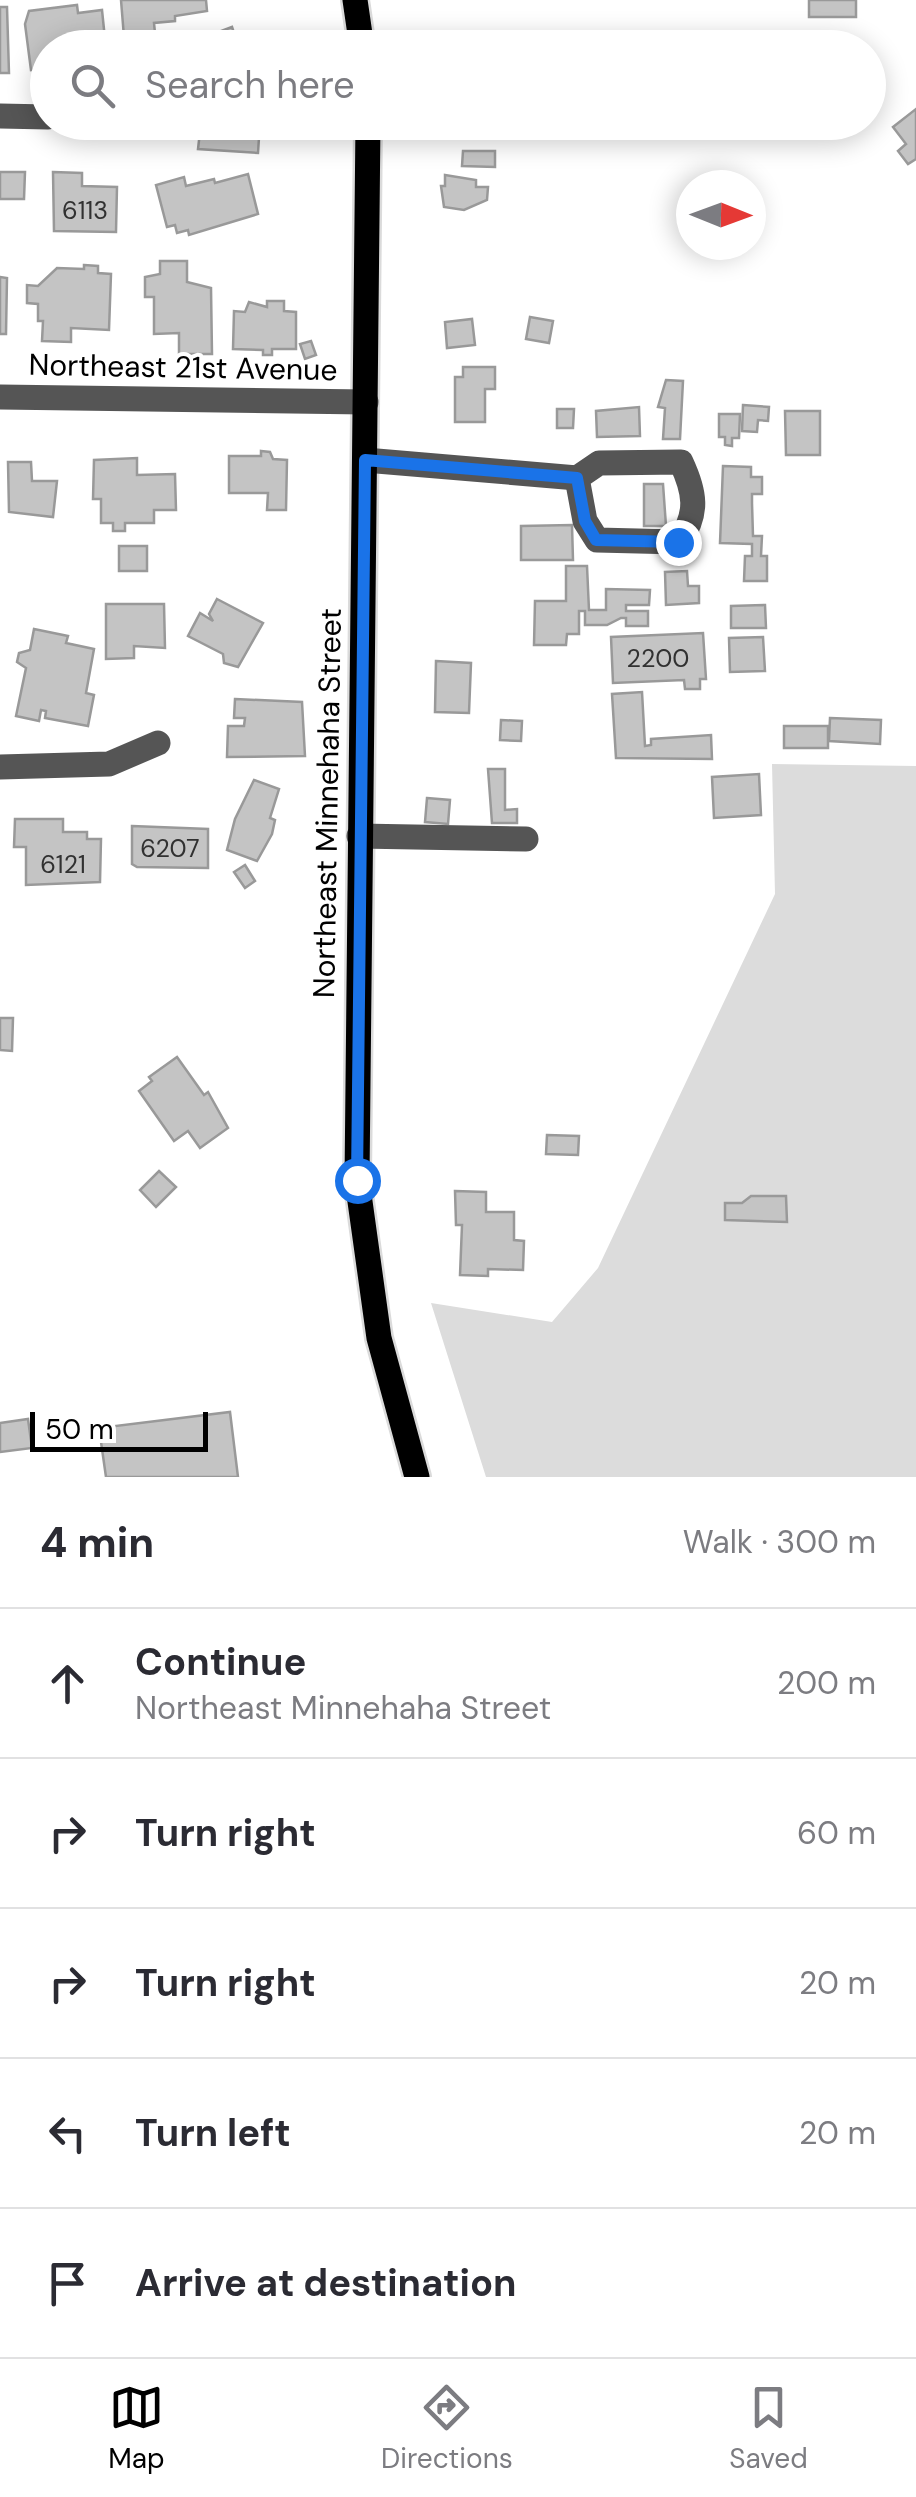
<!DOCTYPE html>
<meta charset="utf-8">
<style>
:root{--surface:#fff;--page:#f7f7f7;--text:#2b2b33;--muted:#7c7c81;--line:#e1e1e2;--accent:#000}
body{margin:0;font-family:"DM Sans",sans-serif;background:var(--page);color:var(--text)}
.compass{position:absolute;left:676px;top:170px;width:90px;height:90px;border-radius:50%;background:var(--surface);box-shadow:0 5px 25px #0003;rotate:91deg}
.scale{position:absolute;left:30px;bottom:25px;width:178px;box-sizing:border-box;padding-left:10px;border:5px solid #000;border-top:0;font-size:28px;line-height:35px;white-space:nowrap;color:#000;-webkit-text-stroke:8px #fff;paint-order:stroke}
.stop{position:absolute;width:30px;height:30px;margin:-22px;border:8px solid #1a73e8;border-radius:50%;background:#fff}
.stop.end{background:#1a73e8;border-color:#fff;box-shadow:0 2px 10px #0008}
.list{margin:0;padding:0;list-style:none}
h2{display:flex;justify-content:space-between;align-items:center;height:130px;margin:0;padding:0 40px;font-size:42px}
h2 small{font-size:32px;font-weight:400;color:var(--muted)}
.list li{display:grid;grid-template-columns:65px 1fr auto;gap:30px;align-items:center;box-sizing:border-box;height:150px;padding:0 40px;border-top:2px solid var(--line)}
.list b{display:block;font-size:38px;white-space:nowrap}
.list p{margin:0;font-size:32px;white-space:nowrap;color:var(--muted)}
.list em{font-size:32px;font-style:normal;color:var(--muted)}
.icon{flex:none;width:55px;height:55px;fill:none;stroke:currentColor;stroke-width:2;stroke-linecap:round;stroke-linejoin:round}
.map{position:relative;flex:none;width:916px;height:1477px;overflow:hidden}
.search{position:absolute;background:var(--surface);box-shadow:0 5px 25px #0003;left:30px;right:30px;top:30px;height:110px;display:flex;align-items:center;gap:25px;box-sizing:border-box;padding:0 35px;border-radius:55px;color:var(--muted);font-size:38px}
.sheet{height:880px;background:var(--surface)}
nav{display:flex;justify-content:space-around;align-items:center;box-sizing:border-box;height:140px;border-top:2px solid var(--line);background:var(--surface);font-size:28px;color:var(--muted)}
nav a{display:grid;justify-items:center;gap:5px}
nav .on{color:var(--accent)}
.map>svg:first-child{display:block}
.green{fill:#dcdcdc}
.building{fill:#c4c4c4;stroke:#999;stroke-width:2.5}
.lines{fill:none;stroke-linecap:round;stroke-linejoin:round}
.major-casing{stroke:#dbdbdb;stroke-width:30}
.minor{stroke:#555;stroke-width:25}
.major{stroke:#000;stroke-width:25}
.route{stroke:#1a73e8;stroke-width:12}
.labels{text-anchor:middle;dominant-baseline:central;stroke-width:8;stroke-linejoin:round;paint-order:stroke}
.number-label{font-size:25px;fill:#313131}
.street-label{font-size:30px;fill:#000;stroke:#fff}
</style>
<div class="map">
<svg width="916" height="1477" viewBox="0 0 916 1477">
<rect width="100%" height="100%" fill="#fff"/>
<polygon class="green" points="772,764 916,766 916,1477 486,1477 431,1303 552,1322 598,1268 775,894"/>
<g class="building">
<polygon points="121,0 206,0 207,11 175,16 175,21 154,23 155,33 124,37"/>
<rect x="809" y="0" width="47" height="17"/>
<polygon points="77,5 78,13 102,10 105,39 85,42 86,48 48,48 48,68 31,70 25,24 29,11"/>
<polygon points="0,7 7,7 9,73 0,73"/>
<polygon points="232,27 239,48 194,48 192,42"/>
<polygon points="916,109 916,159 908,164 898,151 906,144 893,127"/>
<polygon points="218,122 260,122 258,153 198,149 201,123"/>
<polygon points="462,122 495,122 495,128 461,128"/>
<polygon points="463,151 495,151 495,167 462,166"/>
<polygon points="0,172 25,172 24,199 0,199"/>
<polygon points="53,172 82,173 82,186 117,187 116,232 54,231"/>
<polygon points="248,174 258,214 189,235 188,230 177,233 175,225 167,227 156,185 184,177 186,186 214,179 215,183"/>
<polygon points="445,175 476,180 476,187 488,187 487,200 464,210 444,207 441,186 445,186"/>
<polygon points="160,261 187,261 187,282 211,288 212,354 179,354 179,333 154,334 154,297 145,297 145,277 160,274"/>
<polygon points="84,265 98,266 98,273 111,274 109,330 71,328 71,342 42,341 43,321 38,321 38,304 27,303 27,285 38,286 57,268 84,269"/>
<polygon points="0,277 7,278 6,334 0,334"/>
<polygon points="267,301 284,301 284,311 296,312 296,349 272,349 272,355 263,355 263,350 233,349 234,311 245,312 249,302 267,307"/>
<polygon points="530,317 553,321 549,343 526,339"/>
<polygon points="472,319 475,345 447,348 445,322"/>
<polygon points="311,341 316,355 305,359 300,344"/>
<polygon points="463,367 495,367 495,389 485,389 485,422 455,422 455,377 463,377"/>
<polygon points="666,380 683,381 680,439 663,439 665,408 658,407"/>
<polygon points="743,405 769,407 768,421 758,420 757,432 742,431"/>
<polygon points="639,407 640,436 597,437 596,411"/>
<polygon points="557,409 574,409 573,428 557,428"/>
<polygon points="785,411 820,411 820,455 786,455"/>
<polygon points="719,414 740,414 739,438 732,438 732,446 725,445 725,437 719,437"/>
<polygon points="261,451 270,452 273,459 287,460 286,510 267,510 268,493 229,493 229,456 261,456"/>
<polygon points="137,458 137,475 175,474 176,510 154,510 154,523 125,523 125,531 113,531 113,523 101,523 101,499 93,499 94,460"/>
<polygon points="8,462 31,462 32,481 57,481 53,517 9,512"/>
<polygon points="723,466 751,467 751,477 762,477 762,494 752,494 752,503 753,536 762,536 761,556 767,556 767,581 744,581 745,556 752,556 752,544 720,543"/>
<polygon points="644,484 663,484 666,526 644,526"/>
<polygon points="572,525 573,560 521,560 521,526"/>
<rect x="119" y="546" width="28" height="25"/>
<polygon points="566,566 587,566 589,610 606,610 606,589 650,590 649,605 626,605 626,611 648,611 648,626 626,626 626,618 621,618 607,625 585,625 585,611 579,611 579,634 567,634 566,645 534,645 535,601 566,601"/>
<polygon points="687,571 688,586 699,586 699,603 666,605 665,572"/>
<polygon points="217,599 263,623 238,667 224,663 223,654 188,636 200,613 213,621 209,614"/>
<polygon points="106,604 164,604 165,648 134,646 134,658 106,659"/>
<polygon points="765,605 766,628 731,628 731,606"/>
<polygon points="34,629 68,636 66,643 94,649 86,693 94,695 88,726 45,718 46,711 41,710 39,721 16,716 26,668 17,662 19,653 30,650"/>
<polygon points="703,633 706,679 700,679 700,689 685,689 684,680 613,683 611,637"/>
<polygon points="763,637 765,671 730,672 729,638"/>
<polygon points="436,661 471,663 469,713 435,712"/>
<polygon points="642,692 645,746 651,745 651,739 711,735 712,759 616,758 612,694"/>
<polygon points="235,699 302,702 305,756 227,757 228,726 244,726 245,718 234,718"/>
<polygon points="830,718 881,720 880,744 829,741"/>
<polygon points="501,720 522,721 521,741 500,740"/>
<rect x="784" y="726" width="44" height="22"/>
<polygon points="488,769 505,769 505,810 517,809 517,823 492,823"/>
<polygon points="759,774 761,815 714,818 712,777"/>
<polygon points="254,780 279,789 270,818 275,820 272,834 257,861 227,850 235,819"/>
<polygon points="427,798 450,800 448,824 425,822"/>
<polygon points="15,819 63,819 63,832 87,832 87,839 101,839 100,882 26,885 26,847 14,847"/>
<polygon points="132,826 208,829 208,868 137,867 132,864"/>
<polygon points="245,865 255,881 245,888 234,872"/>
<polygon points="0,1018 13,1018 12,1051 0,1050"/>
<polygon points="177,1057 204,1095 208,1092 228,1128 200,1148 188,1131 174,1141 139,1091 152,1081 149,1077"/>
<polygon points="547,1135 579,1136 578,1155 546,1154"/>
<polygon points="159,1171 176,1187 156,1207 140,1190"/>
<polygon points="455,1191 486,1192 486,1212 514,1212 514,1240 524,1241 523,1270 488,1269 488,1276 460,1275 462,1225 456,1225"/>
<polygon points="751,1196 786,1196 787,1222 725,1220 725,1203 742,1203"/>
<polygon points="230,1412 238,1477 106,1477 99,1428"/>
<polygon points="28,1419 32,1448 0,1452 0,1423"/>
</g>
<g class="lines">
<defs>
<g id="major">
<polyline points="355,0 362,48"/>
<polyline points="368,122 357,1180 379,1338 417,1477"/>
</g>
</defs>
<use href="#major" class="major-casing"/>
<g class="minor">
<polyline points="0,116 48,117"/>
<polyline points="0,397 366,402"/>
<polyline points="365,460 577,478"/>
<path d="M681 462C695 492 699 513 679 542L597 540 585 521 577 478 599 463Z"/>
<polyline points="0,767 109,764 158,743"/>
<polyline points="359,836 526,839"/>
</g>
<use href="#major" class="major"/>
</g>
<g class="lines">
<polyline class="route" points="357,1180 365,460 577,478 585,521 596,540 678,542"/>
</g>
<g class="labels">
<g class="number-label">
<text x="85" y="210">6113</text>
<text x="658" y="658">2200</text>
<text x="170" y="848">6207</text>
<text x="63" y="864">6121</text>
</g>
<g class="street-label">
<text transform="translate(183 367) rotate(1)">Northeast 21st Avenue</text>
<text transform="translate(327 803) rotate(-89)">Northeast Minnehaha Street</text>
</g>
</g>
</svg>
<svg class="compass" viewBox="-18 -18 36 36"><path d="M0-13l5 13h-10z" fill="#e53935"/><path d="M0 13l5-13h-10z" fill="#7c7c81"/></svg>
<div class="scale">50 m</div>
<div class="stop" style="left:357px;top:1180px"></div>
<div class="stop end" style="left:678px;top:542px"></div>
<div class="search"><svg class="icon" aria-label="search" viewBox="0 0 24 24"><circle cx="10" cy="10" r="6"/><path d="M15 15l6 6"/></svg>Search here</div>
</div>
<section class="sheet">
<h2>4 min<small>Walk · 300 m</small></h2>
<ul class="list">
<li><svg class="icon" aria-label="ahead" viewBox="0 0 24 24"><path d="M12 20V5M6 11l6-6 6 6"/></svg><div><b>Continue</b><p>Northeast Minnehaha Street</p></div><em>200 m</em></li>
<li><svg class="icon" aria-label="right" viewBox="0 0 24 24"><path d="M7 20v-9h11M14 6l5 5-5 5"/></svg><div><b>Turn right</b></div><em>60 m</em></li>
<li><svg class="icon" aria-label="right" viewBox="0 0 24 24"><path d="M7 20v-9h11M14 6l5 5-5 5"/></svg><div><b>Turn right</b></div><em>20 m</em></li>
<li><svg class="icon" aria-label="left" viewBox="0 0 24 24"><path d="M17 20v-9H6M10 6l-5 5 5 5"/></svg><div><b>Turn left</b></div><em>20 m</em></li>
<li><svg class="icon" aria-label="arrive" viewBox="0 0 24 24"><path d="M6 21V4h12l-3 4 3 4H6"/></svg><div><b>Arrive at destination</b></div></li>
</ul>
</section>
<nav>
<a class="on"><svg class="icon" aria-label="map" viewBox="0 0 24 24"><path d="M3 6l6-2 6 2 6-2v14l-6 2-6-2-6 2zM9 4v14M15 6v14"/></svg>Map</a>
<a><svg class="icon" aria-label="directions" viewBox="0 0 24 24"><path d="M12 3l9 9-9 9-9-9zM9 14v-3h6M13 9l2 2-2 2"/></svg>Directions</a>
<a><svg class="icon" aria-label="saved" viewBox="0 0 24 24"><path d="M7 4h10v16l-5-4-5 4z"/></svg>Saved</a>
</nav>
